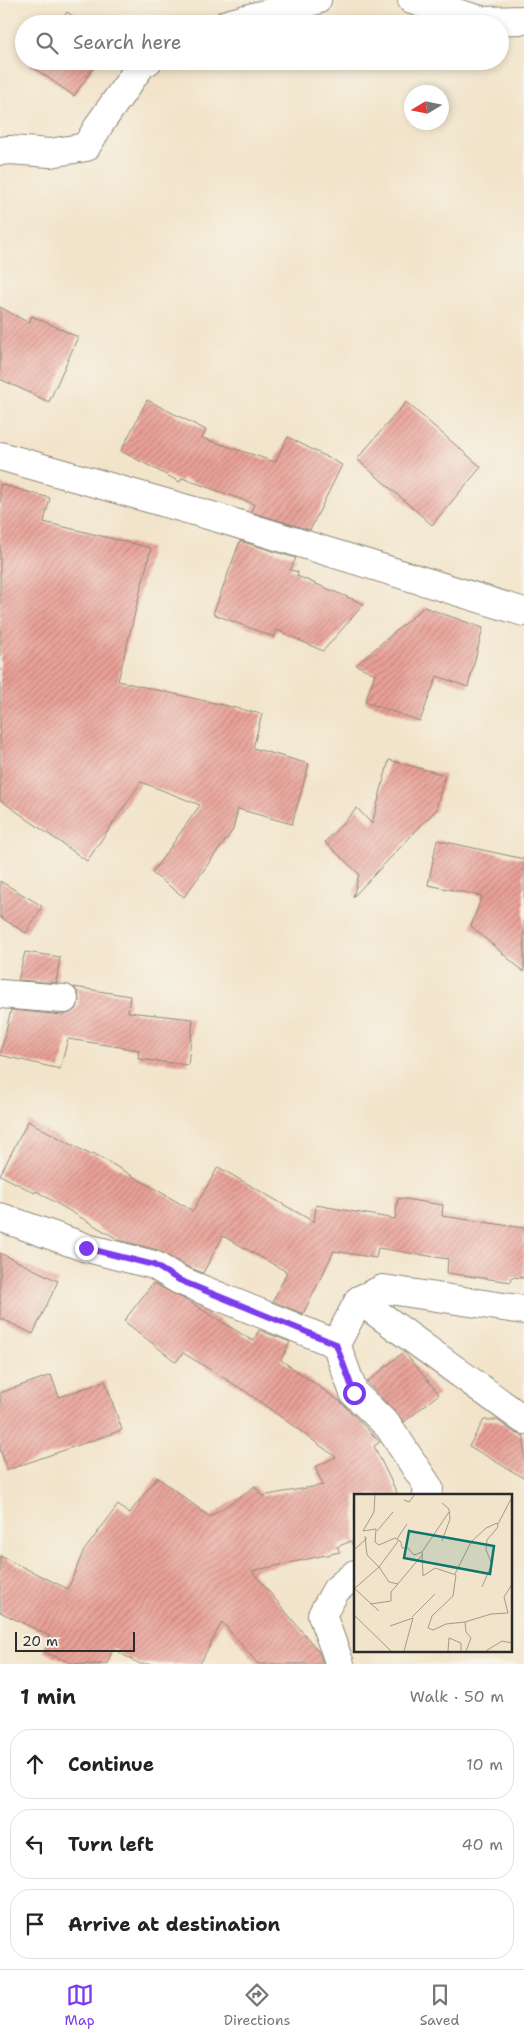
<!DOCTYPE html>
<meta charset="utf-8">
<style>
:root{--surface:#fff;--page:#f6f6f6;--text:#222;--muted:#767676;--line:#e0e0e0;--accent:#7c3aed}
body{margin:0;font-family:"Shantell Sans",sans-serif;background:var(--page);color:var(--text)}
.compass{position:absolute;left:404px;top:85px;width:45px;height:45px;border-radius:50%;background:var(--surface);box-shadow:0 2px 8px #0003;rotate:260deg}
.scale{position:absolute;left:15px;bottom:12px;width:120px;box-sizing:border-box;padding-left:5px;border:2px solid #2b2b2b;border-top:0;font-size:14px;line-height:18px;white-space:nowrap;color:#2b2b2b;-webkit-text-stroke:4px #f7f3e8;paint-order:stroke}
.stop{position:absolute;width:15px;height:15px;margin:-11px;border:4px solid #7c3aed;border-radius:50%;background:#fff}
.stop.end{background:#7c3aed;border-color:#fff;box-shadow:0 1px 5px #0008}
.list{margin:0;padding:0;list-style:none}
h2{display:flex;justify-content:space-between;align-items:center;height:65px;margin:0;padding:0 20px;font-size:21px}
h2 small{font-size:16px;font-weight:400;color:var(--muted)}
.list li{display:grid;grid-template-columns:32px 1fr auto;gap:15px;align-items:center;box-sizing:border-box;height:70px;margin:0 10px 10px;padding:0 10px;border:1px solid var(--line);border-radius:20px}
.list b{display:block;font-size:19px;white-space:nowrap}
.list em{font-size:16px;font-style:normal;color:var(--muted)}
.icon{flex:none;width:28px;height:28px;fill:none;stroke:currentColor;stroke-width:2;stroke-linecap:round;stroke-linejoin:round}
.map{position:relative;flex:none;width:524px;height:1664px;overflow:hidden}
.search{position:absolute;background:var(--surface);box-shadow:0 2px 8px #0003;left:15px;right:15px;top:15px;height:55px;display:flex;align-items:center;gap:12px;box-sizing:border-box;padding:0 18px;border-radius:28px;color:var(--muted);font-size:19px}
.sheet{height:305px;background:var(--surface)}
nav{display:flex;justify-content:space-around;align-items:center;box-sizing:border-box;height:70px;border-top:1px solid var(--line);background:var(--surface);font-size:14px;color:var(--muted)}
nav a{display:grid;justify-items:center;gap:2px}
nav .on{color:var(--accent)}
.map>svg:first-child{display:block}
.building{fill:url(#building-hatch)}
.lines{fill:none;stroke-linecap:round;stroke-linejoin:round}
.minor-casing{stroke:#8e887a;stroke-width:30}
.minor{stroke:#fff;stroke-width:28}
.route{stroke:#7c3aed;stroke-width:6}
.inset-road{fill:none;stroke:#a29a8a;stroke-width:1}
.view{fill:#0f766e;fill-opacity:0.15;stroke:#0f766e;stroke-width:2.5}
.inset-edge{fill:none;stroke:#2b2b2b;stroke-width:2.5}
</style>
<div class="map">
<svg width="524" height="1664" viewBox="0 0 524 1664">
<defs>
<pattern id="building-hatch" width="6" height="6" patternUnits="userSpaceOnUse" patternTransform="scale(1.25)"><rect width="6" height="6" fill="#e9a097"/><path d="M-1 1l2-2M0 6l6-6M5 7l2-2" fill="none" stroke="#bd837b"/></pattern>
</defs>
<rect width="100%" height="100%" fill="#f7f3e8"/>
<filter id="ink" filterUnits="userSpaceOnUse"><feTurbulence type="fractalNoise" baseFrequency=".02" numOctaves="2"/><feDisplacementMap in="SourceGraphic" scale="10" xChannelSelector="R" yChannelSelector="G"/><feConvolveMatrix kernelMatrix="1 2 1 2 8 2 1 2 1" color-interpolation-filters="sRGB"/></filter>
<filter id="wash" filterUnits="userSpaceOnUse"><feTurbulence type="fractalNoise" baseFrequency=".0096" numOctaves="4" result="noise"/><feDisplacementMap in="SourceGraphic" scale="20" xChannelSelector="R" yChannelSelector="G"/><feGaussianBlur stdDeviation="1.12" result="paint"/><feColorMatrix in="noise" values="0 0 0 0 0 0 0 0 0 0 0 0 0 0 0 0 0 1.4 0 .05"/><feComposite in="paint" operator="in"/></filter>
<g filter="url(#wash)">
<rect width="100%" height="100%" fill="#f2e4ca"/>
<g id="blocks">
<g class="building">
<polygon points="67,12 84,24 58,24"/>
<polygon points="32,61 98,61 74,96 30,65"/>
<polygon points="0,307 29,323 32,316 78,337 49,402 0,379"/>
<polygon points="147,400 206,430 202,438 275,462 288,437 342,465 310,530 251,512 254,504 182,478 180,482 121,451"/>
<polygon points="406,402 481,467 432,525 357,459"/>
<polygon points="0,484 50,498 44,522 151,548 118,681 262,714 253,748 309,764 292,824 238,809 233,830 184,897 152,873 200,805 141,782 87,861 0,800"/>
<polygon points="240,541 296,558 290,570 298,572 297,576 364,604 323,651 277,630 274,637 213,614"/>
<polygon points="424,607 483,628 468,687 437,676 420,721 365,702 375,674 356,665"/>
<polygon points="389,760 445,775 436,810 353,897 359,874 325,842 357,808 372,824"/>
<polygon points="437,840 524,859 524,972 471,926 482,896 428,885"/>
<polygon points="0,881 42,906 26,933 0,917"/>
<polygon points="25,952 60,957 56,983 18,980"/>
<polygon points="74,987 130,996 128,1012 193,1019 188,1065 138,1059 139,1050 68,1039 60,1069 0,1055 11,1010 63,1015 70,1013 77,1008 79,1001 78,993"/>
<polygon points="28,1121 91,1155 93,1153 193,1211 218,1167 314,1222 316,1205 395,1219 398,1198 443,1205 442,1216 524,1228 524,1278 512,1277 511,1282 447,1273 448,1259 378,1248 376,1258 334,1251 303,1314 273,1301 287,1272 223,1236 203,1273 186,1266 158,1250 119,1240 36,1191 35,1193 0,1175"/>
<polygon points="0,1253 58,1281 33,1334 0,1318"/>
<polygon points="153,1283 188,1301 253,1341 259,1330 290,1342 281,1360 341,1402 380,1442 374,1446 398,1495 355,1495 355,1550 351,1541 337,1547 340,1552 252,1571 319,1652 323,1664 258,1664 222,1622 200,1664 140,1664 113,1649 107,1664 73,1664 44,1652 50,1636 0,1612 0,1556 68,1589 83,1552 118,1505 129,1514 157,1477 210,1517 255,1486 262,1496 323,1485 315,1467 336,1457 245,1391 183,1353 176,1362 124,1321"/>
<polygon points="404,1352 439,1394 404,1422 367,1382"/>
<polygon points="51,1375 59,1397 105,1381 122,1430 7,1470 0,1449 0,1393"/>
<polygon points="484,1420 497,1420 515,1433 524,1436 524,1478 469,1446"/>
</g>
</g>
</g>
<g filter="url(#ink)">
<use href="#blocks" fill-opacity="0" stroke="#8e887a" stroke-width="1"/>
<g class="lines">
<defs>
<g id="minor">
<polyline points="412,0 484,21 524,20"/>
<polyline points="227,24 317,0"/>
<polyline points="0,151 10,150 50,153 86,147 101,122 142,64 148,61"/>
<polyline points="0,456 215,517 524,612"/>
<polyline points="0,994 64,999"/>
<polyline points="0,1217 87,1248 154,1265 179,1280 336,1344"/>
<polyline points="359,1300 524,1420"/>
<polyline points="427,1495 429,1488 389,1427 354,1393 336,1344 359,1300 383,1289 524,1310"/>
<polyline points="340,1664 322,1615 336,1590 355,1574"/>
</g>
</defs>
<use href="#minor" class="minor-casing"/>
<use href="#minor" class="minor"/>
</g>
</g>
<g class="lines" filter="url(#ink)">
<polyline class="route" points="86,1248 154,1265 179,1280 336,1344 354,1393"/>
</g>
<g transform="translate(354 1494)">
<rect width="158" height="158" fill="#f2e4ca"/>
<path class="inset-road" d="M21 0 20 18 9 37 22 35 21 48 25 51 41 44 47 48 48 54H54L60 61 68 58 69 82 81 74 102 81 99 102 78 122 74 134 79 136 92 130 111 128 112 138 117 144 112 157M50 6 55 8 61 0M88 9 95 15 96 25 88 47M144 30 157 5M23 37 39 18M43 45 53 30M0 56 13 44M68 58 95 18M101 80 117 48 132 34 143 29 144 33 133 46 132 56 138 70 128 93M44 90 35 88 25 73 45 46M0 94 25 117M0 95 25 73 13 61 11 42M16 110 37 107V98L69 60M0 121 37 157M58 123 81 100M111 128 137 120 154 119 150 103 158 90M36 132 59 124 50 157M94 157 95 144 107 149V157M132 157 148 147 158 149"/>
<path class="view" d="M55 37 140 52 136 80 50 64Z"/>
<rect width="158" height="158" class="inset-edge"/>
</g>
</svg>
<svg class="compass" viewBox="-18 -18 36 36"><path d="M0-13l5 13h-10z" fill="#e53935"/><path d="M0 13l5-13h-10z" fill="#767676"/></svg>
<div class="scale">20 m</div>
<div class="stop" style="left:354px;top:1393px"></div>
<div class="stop end" style="left:86px;top:1248px"></div>
<div class="search"><svg class="icon" aria-label="search" viewBox="0 0 24 24"><circle cx="10" cy="10" r="6"/><path d="M15 15l6 6"/></svg>Search here</div>
</div>
<section class="sheet">
<h2>1 min<small>Walk · 50 m</small></h2>
<ul class="list">
<li><svg class="icon" aria-label="ahead" viewBox="0 0 24 24"><path d="M12 20V5M6 11l6-6 6 6"/></svg><div><b>Continue</b></div><em>10 m</em></li>
<li><svg class="icon" aria-label="left" viewBox="0 0 24 24"><path d="M17 20v-9H6M10 6l-5 5 5 5"/></svg><div><b>Turn left</b></div><em>40 m</em></li>
<li><svg class="icon" aria-label="arrive" viewBox="0 0 24 24"><path d="M6 21V4h12l-3 4 3 4H6"/></svg><div><b>Arrive at destination</b></div></li>
</ul>
</section>
<nav>
<a class="on"><svg class="icon" aria-label="map" viewBox="0 0 24 24"><path d="M3 6l6-2 6 2 6-2v14l-6 2-6-2-6 2zM9 4v14M15 6v14"/></svg>Map</a>
<a><svg class="icon" aria-label="directions" viewBox="0 0 24 24"><path d="M12 3l9 9-9 9-9-9zM9 14v-3h6M13 9l2 2-2 2"/></svg>Directions</a>
<a><svg class="icon" aria-label="saved" viewBox="0 0 24 24"><path d="M7 4h10v16l-5-4-5 4z"/></svg>Saved</a>
</nav>
